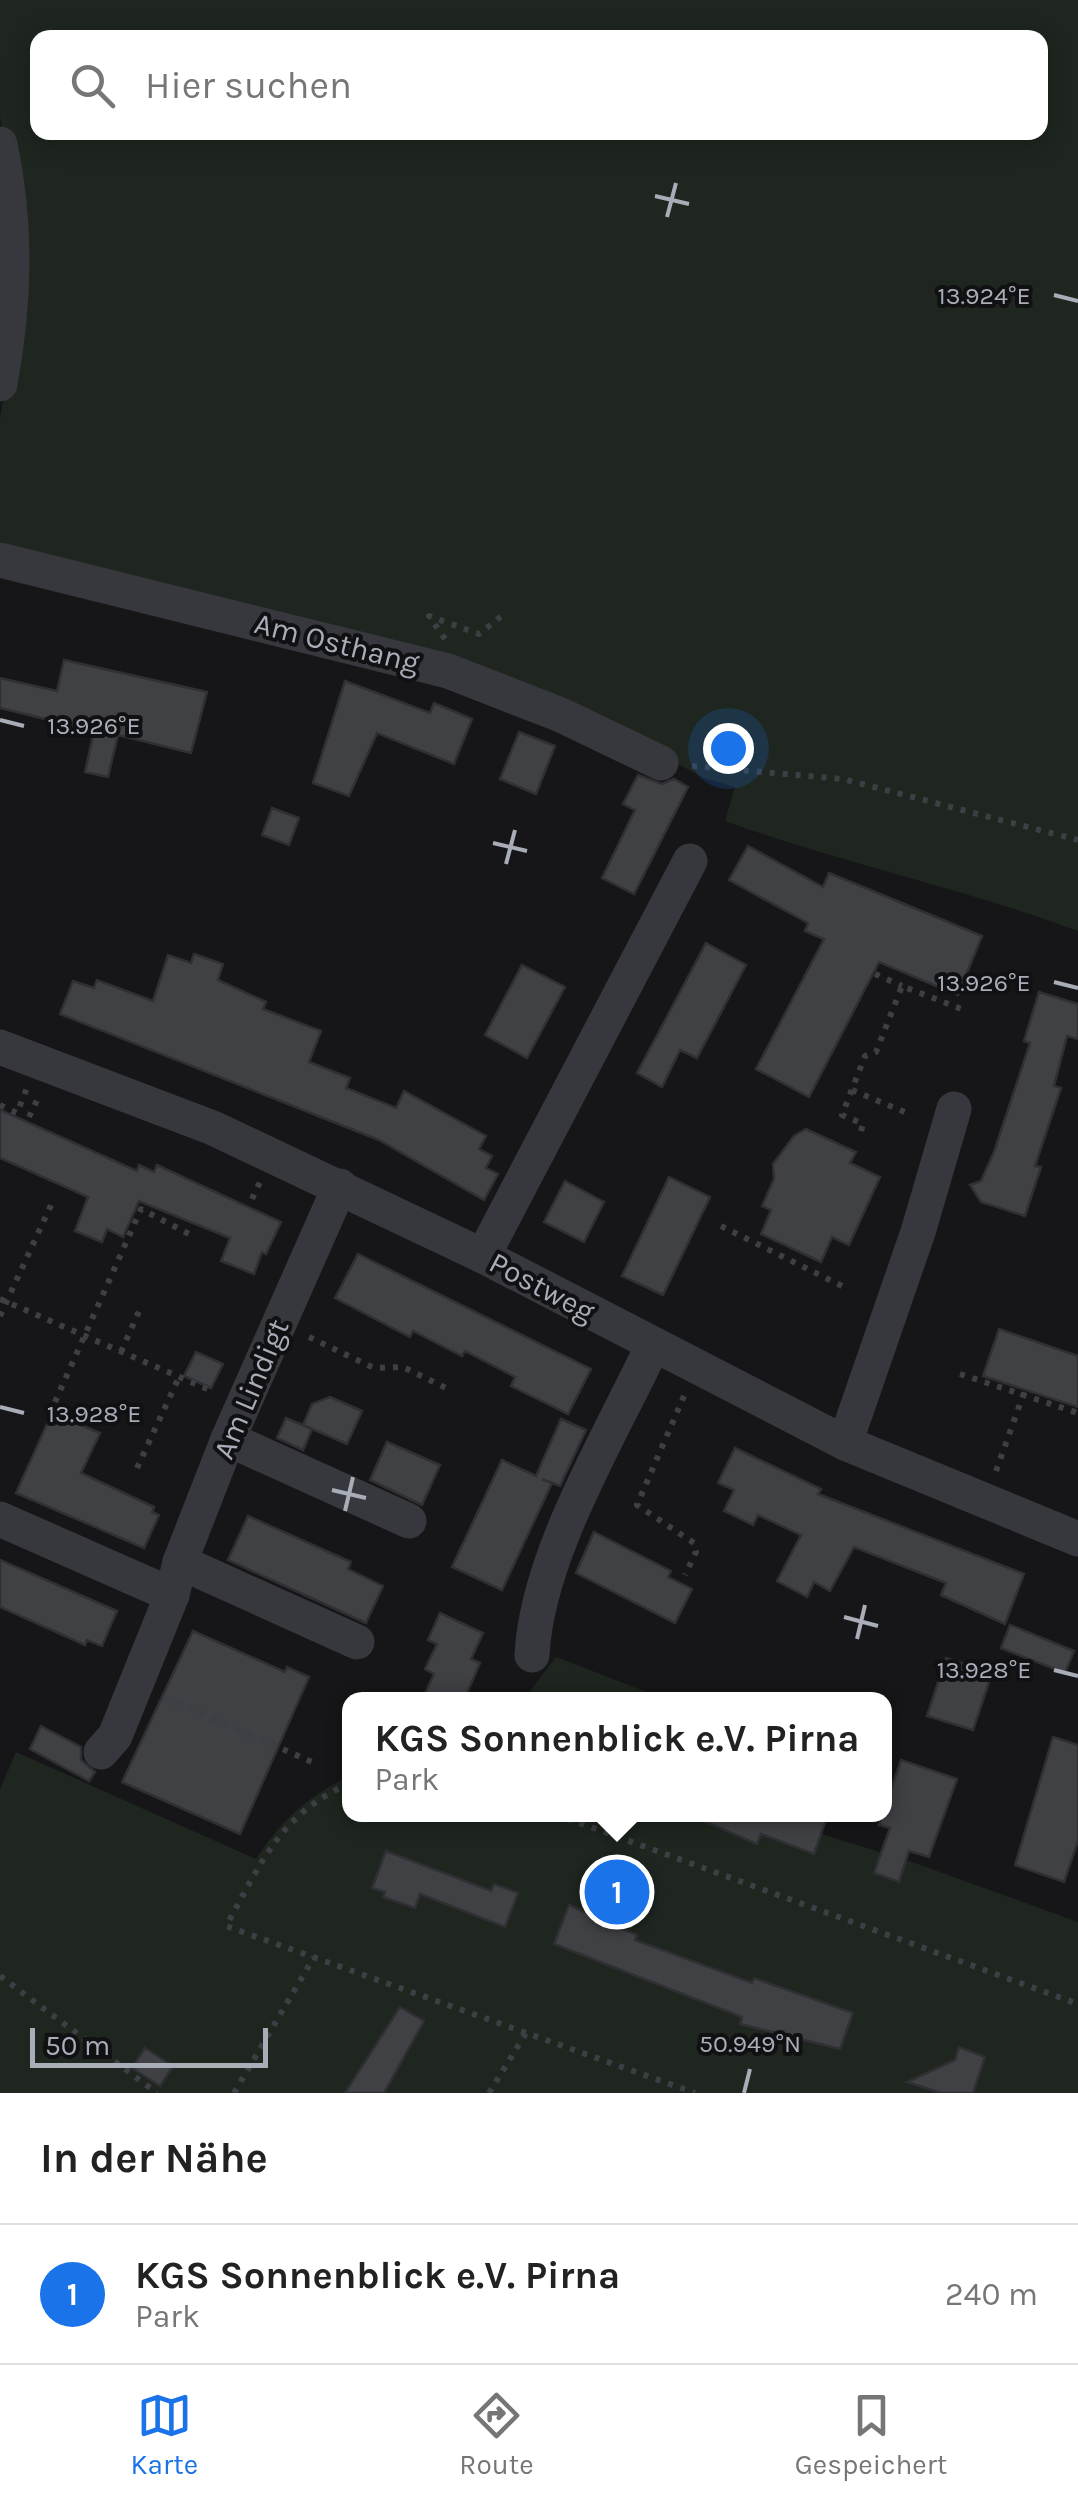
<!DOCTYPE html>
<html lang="de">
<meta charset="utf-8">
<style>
:root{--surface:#fff;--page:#f6f6f6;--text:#222;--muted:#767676;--line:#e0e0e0;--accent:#1a73e8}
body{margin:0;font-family:Karla,sans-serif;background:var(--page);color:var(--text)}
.scale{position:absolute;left:30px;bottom:25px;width:238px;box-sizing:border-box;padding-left:10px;border:5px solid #a8adb8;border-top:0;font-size:28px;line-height:35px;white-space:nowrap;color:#a8adb8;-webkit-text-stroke:8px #111113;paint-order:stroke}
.you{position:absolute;left:728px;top:748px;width:35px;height:35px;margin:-25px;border:8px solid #fff;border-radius:50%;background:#1a73e8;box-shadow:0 0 0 15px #1a73e833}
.badge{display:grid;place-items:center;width:65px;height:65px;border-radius:50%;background:var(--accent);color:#fff;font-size:32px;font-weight:700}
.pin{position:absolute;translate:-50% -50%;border:5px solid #fff;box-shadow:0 2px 10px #0006}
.popup{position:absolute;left:342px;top:1692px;width:550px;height:130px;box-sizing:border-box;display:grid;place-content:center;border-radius:20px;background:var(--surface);filter:drop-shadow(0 2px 8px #0005);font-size:32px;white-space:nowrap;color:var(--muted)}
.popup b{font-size:38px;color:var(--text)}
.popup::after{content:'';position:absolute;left:50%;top:100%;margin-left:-20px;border:20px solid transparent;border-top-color:var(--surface)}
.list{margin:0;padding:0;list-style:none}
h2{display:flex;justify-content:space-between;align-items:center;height:130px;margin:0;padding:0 40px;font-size:42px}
h2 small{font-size:32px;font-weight:400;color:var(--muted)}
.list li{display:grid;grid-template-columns:65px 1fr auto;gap:30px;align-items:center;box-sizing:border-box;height:140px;padding:0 40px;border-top:2px solid var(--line)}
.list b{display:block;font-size:38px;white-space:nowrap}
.list p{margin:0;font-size:32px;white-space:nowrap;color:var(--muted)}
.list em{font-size:32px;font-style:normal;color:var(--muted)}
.icon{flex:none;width:55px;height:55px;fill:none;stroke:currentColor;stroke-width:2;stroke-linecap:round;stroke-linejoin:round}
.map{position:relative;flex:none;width:1078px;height:2093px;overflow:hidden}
.search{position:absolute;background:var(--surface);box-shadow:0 5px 25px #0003;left:30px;right:30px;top:30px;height:110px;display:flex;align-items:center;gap:25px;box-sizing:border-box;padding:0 35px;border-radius:20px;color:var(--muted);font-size:38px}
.sheet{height:270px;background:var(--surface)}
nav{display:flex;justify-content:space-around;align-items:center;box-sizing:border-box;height:140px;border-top:2px solid var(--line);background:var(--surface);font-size:28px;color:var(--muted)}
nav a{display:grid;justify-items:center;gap:5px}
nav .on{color:var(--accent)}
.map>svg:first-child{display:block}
.green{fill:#1e261f;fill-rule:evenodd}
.building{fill:#404145;stroke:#303034;stroke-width:2.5}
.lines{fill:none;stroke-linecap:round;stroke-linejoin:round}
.path{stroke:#3d3f44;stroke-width:6;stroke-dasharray:5 8;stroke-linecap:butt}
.minor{stroke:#37383d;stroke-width:35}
.ticks{fill:none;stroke:#a8adb8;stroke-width:4}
.labels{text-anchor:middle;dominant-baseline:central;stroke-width:8;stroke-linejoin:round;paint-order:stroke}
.street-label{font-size:30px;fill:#a8adb8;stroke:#111113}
.ticks-label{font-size:25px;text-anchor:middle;fill:#a8adb8;stroke:#111113;stroke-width:8;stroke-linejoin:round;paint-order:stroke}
</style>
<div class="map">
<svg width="1078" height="2093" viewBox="0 0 1078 2093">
<rect width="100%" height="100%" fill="#161618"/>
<g class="green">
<path d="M0 0H1078V931C962 888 841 863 725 821L735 787 704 778 607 726 0 551V417L15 346 10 164 0 117ZM38 38H1040V132H38Z"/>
<polygon points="556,1657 665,1699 524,1699"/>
<path d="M16 1752 256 1859C280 1822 308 1795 349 1777L350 1814 760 1815 915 1863 1078 1922V2093H0V1789Z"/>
</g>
<g class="building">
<polygon points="64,660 207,692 191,753 118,735 108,777 85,772 94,731 0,708 0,678 57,691"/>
<polygon points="345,681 430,713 434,703 472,719 454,764 377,733 349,796 313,783"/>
<polygon points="519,732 555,746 536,794 500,779"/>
<polygon points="638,775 662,784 674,779 688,787 634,894 602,878 635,810 623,804"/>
<polygon points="272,808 299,818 289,845 262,835"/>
<polygon points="748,846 823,887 829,873 982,936 958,995 879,962 809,1097 756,1069 824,939 805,931 808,923 729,880"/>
<polygon points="706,943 746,965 697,1058 680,1050 662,1087 637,1073"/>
<polygon points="194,954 223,964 218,980 266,1002 263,1009 321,1031 309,1062 350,1078 346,1088 396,1108 404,1091 486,1136 479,1149 492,1156 486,1168 498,1174 484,1200 379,1140 60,1014 73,981 94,988 97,980 153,1001 168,955 191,963"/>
<polygon points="522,965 565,987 527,1058 485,1035"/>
<polygon points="1039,992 1078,1004 1078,1039 1067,1036 1054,1086 1061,1088 1035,1166 1041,1167 1025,1216 981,1202 970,1185 981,1181 994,1152 1030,1043 1024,1041"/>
<polygon points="0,1110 137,1171 139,1165 154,1172 157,1165 281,1222 266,1254 262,1252 254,1274 221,1261 230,1238 139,1201 123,1237 107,1229 102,1242 75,1231 88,1197 0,1158"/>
<polygon points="806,1129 856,1152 850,1163 880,1177 849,1245 832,1237 821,1262 761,1234 771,1210 762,1206 774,1179 773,1164 794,1136"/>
<polygon points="669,1177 710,1197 663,1295 622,1276"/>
<polygon points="565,1181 604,1202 584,1242 544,1222"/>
<polygon points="358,1254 591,1369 568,1414 511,1386 515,1377 465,1351 462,1356 413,1331 410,1337 335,1298"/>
<polygon points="999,1329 1078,1356 1078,1407 983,1376"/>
<polygon points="196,1352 223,1364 211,1388 184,1376"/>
<polygon points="330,1397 362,1411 347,1444 303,1425 312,1404"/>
<polygon points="52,1413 100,1433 81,1473 154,1507 152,1512 159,1515 144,1548 16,1493"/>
<polygon points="286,1418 312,1429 303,1450 277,1438"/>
<polygon points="561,1419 586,1430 560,1486 542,1479 552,1483 502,1590 452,1567 502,1460 536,1476"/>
<polygon points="387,1442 440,1465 422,1505 370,1480"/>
<polygon points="735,1448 821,1489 818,1494 1024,1574 1005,1624 941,1595 946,1583 854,1547 830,1591 814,1582 807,1597 777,1581 801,1535 758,1515 753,1525 724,1511 734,1490 718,1483"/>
<polygon points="248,1516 351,1562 348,1569 383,1586 366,1623 228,1560"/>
<polygon points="594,1532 671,1571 668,1577 692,1589 675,1623 576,1573"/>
<polygon points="0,1560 117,1611 102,1646 87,1640 85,1645 0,1607"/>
<polygon points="440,1613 483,1633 471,1659 480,1663 464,1700 422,1700 434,1674 425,1669 437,1644 428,1640"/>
<polygon points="1010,1625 1074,1651 1065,1673 1001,1648"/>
<polygon points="193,1631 285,1672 287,1667 309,1677 240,1834 122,1782"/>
<polygon points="946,1658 992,1673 973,1730 927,1716"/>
<polygon points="41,1726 81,1747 81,1760 95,1772 89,1781 30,1749"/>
<polygon points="1053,1737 1078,1745 1078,1841 1064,1882 1015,1865"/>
<polygon points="901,1760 957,1779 929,1857 909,1851 899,1882 874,1873 890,1828 879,1825"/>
<polygon points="688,1814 828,1814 814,1854 761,1834 757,1844"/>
<polygon points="386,1851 491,1891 494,1884 518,1893 505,1927 420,1894 415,1908 383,1897 385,1892 372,1888"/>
<polygon points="569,1905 637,1935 635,1940 752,1983 754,1978 853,2013 840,2049 740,2024 742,2017 554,1944"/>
<polygon points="400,2007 424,2021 384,2093 345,2093"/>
<polygon points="959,2047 985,2057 973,2093 941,2093 907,2082 955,2060"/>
<polygon points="145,2048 173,2066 160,2086 132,2068"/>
</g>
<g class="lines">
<g class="path">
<polyline points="445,639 429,616 479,634 504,614"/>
<polyline points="692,766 843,779 1078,840"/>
<polyline points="875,974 902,986"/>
<polyline points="852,1090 912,1115"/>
<polyline points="0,1105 17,1113 27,1088"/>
<polyline points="29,1117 39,1096"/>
<polyline points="861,1131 863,1124 842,1115 865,1056 876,1052 902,986 964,1010"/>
<polyline points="252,1199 260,1182"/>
<polyline points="721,1226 846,1288"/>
<polyline points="0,1299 214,1392"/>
<polyline points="0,1316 51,1205"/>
<polyline points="309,1337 374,1368 403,1367 446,1388"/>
<polyline points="121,1352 140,1309"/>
<polyline points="960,1374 1078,1413"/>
<polyline points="684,1396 637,1505 694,1543 696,1552 685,1575"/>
<polyline points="55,1402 141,1209 191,1235"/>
<polyline points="137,1468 179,1377"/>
<polyline points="996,1471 1025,1390"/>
<polyline points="164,1697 312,1762"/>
<path d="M350 1783C279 1815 262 1862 226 1926L695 2093"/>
<polyline points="555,1814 1078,2004"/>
<polyline points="0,1976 157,2093"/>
<polyline points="234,2093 314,1957"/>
<polyline points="489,2093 526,2033"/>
</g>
<g class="minor">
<path d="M0 144C17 226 15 302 0 384"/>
<polyline points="0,560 448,671 561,715 661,763"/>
<polyline points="0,1047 213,1128 483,1256 845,1443 1078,1539"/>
<polyline points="483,1256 690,861"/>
<polyline points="228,1439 409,1521"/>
<polyline points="845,1443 918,1232 954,1109"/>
<polyline points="0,1519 172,1595 180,1562 228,1439 340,1186"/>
<polyline points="180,1562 357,1642"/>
<path d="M532 1655C537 1555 610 1437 653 1345"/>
<polyline points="101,1752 115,1736 172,1595"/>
</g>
</g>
<path class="ticks" d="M655 196 689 204M667 217 676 183M1054 295 1078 301M0 720 24 726M493 843 527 851M506 864 515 830M1054 982 1078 988M0 1407 24 1413M332 1490 366 1498M345 1511 353 1477M844 1617 878 1626M857 1639 865 1605M1054 1670 1078 1676M744 2093 750 2069"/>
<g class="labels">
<g class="street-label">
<text transform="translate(337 643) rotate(14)">Am Osthang</text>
<text transform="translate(542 1287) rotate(28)">Postweg</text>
<text transform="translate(251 1389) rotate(-67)">Am Lindigt</text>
</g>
</g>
<g class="ticks-label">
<text x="984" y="304">13.924°E</text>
<text x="94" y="734">13.926°E</text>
<text x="984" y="991">13.926°E</text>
<text x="94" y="1422">13.928°E</text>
<text x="984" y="1678">13.928°E</text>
<text x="750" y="2052">50.949°N</text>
</g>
</svg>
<div class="scale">50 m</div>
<div class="you"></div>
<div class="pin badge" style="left:617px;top:1892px">1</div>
<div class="popup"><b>KGS Sonnenblick e.V. Pirna</b>Park</div>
<div class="search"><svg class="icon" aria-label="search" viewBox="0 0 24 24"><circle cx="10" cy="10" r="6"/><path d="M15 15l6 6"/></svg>Hier suchen</div>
</div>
<section class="sheet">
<h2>In der Nähe<small></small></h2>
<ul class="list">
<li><span class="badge">1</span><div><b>KGS Sonnenblick e.V. Pirna</b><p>Park</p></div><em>240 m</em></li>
</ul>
</section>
<nav>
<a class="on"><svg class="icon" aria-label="map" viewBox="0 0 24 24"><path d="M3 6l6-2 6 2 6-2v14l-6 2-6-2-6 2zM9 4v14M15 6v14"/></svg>Karte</a>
<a><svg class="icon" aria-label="directions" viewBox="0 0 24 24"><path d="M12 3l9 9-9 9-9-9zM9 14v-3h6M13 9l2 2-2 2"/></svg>Route</a>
<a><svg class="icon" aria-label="saved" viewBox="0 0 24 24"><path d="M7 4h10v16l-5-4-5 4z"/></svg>Gespeichert</a>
</nav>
